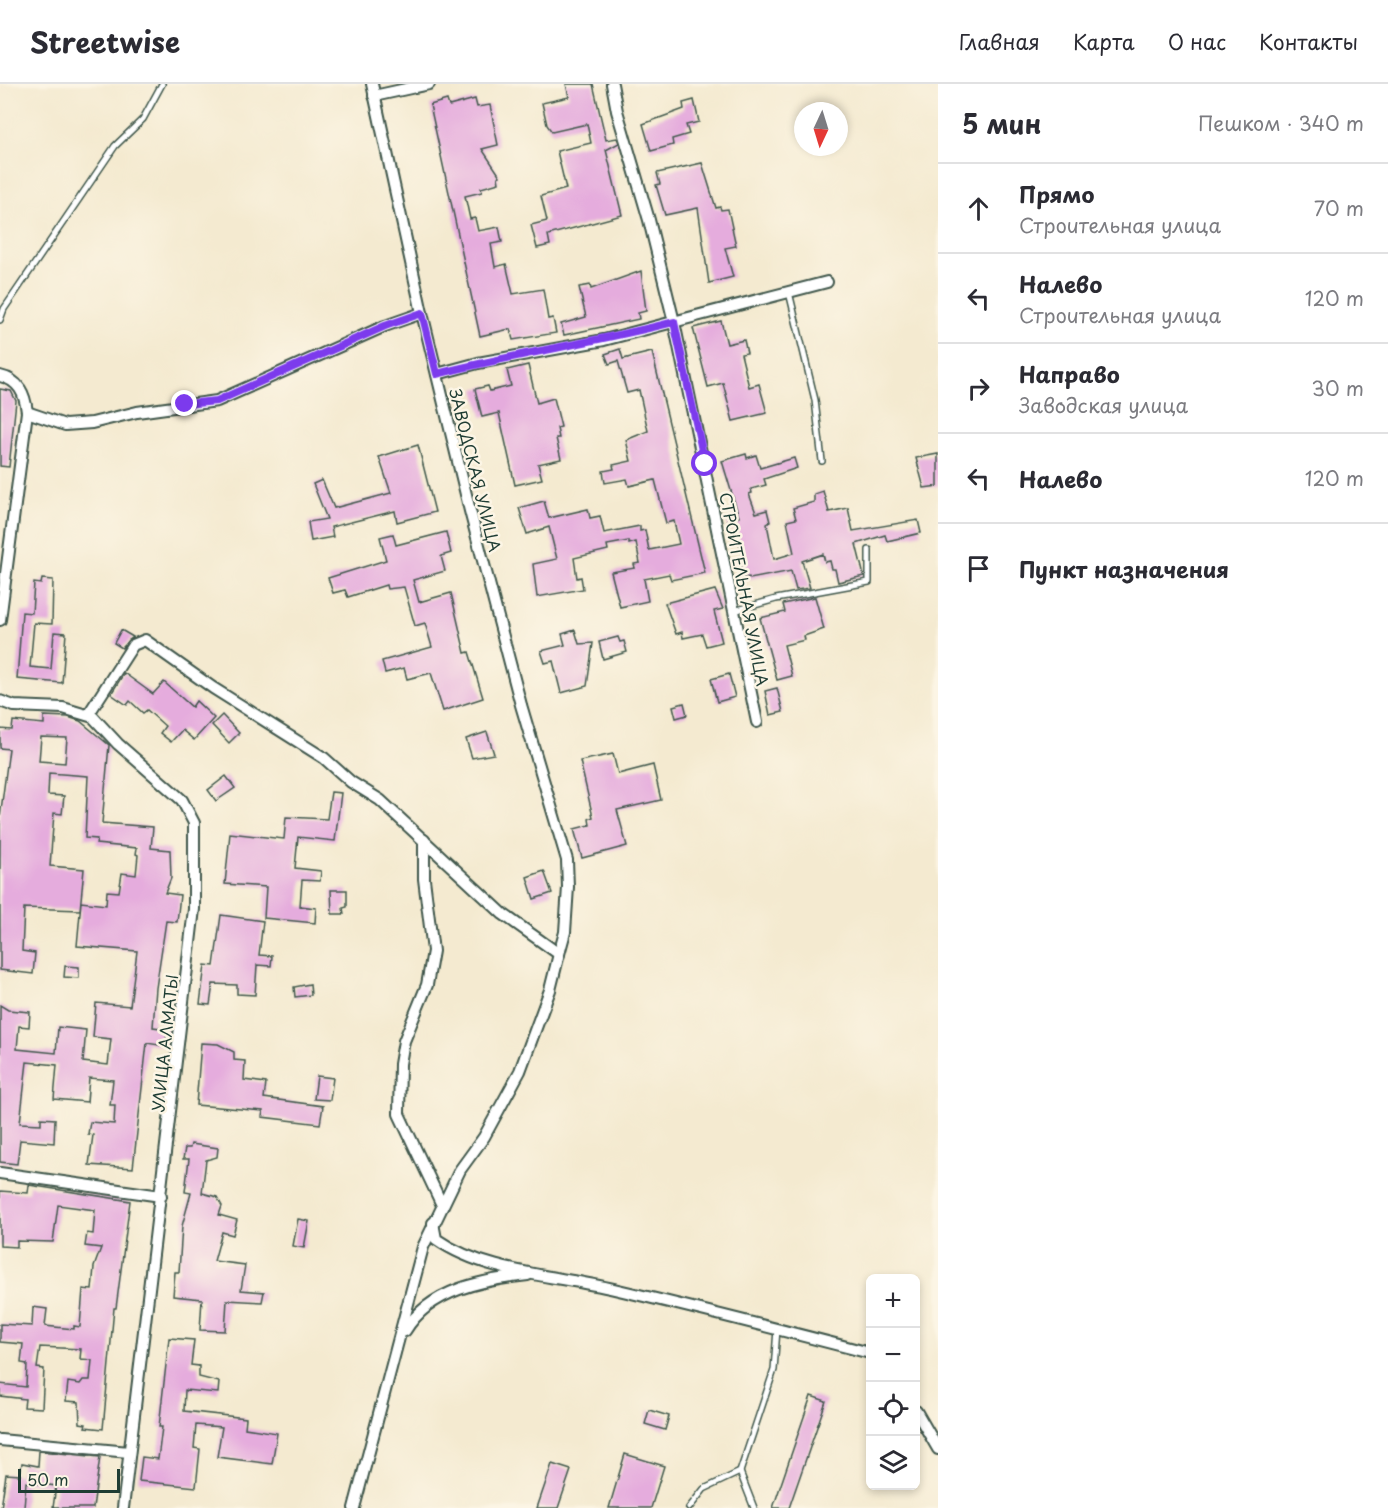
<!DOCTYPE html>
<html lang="ru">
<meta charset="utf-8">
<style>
:root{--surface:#fff;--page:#f2f2f3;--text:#2b2b33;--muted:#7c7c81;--line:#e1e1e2}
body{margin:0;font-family:"Playpen Sans",sans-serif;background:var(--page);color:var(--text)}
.controls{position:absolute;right:18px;bottom:18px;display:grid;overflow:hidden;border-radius:9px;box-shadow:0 3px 9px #0003}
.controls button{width:54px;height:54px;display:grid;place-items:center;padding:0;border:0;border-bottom:2px solid var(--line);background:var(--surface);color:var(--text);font:30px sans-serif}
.compass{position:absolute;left:794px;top:18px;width:54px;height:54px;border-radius:50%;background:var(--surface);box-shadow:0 3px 9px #0003;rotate:184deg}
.scale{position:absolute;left:18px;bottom:15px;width:102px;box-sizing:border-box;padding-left:6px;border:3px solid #1f3d34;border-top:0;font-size:16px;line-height:21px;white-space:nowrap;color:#1f3d34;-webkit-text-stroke:4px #fcf5e5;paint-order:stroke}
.stop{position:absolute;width:18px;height:18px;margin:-14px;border:4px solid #7c3aed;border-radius:50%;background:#fff}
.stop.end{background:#7c3aed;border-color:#fff;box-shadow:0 2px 6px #0008}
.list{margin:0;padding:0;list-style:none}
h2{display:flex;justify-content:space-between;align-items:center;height:78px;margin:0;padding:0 24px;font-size:26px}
h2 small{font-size:20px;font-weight:400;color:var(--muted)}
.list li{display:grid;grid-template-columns:39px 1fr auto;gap:18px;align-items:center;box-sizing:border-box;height:90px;padding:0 24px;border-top:2px solid var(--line)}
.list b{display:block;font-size:22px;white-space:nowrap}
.list p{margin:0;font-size:20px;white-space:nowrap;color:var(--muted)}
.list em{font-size:20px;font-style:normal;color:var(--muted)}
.icon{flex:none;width:33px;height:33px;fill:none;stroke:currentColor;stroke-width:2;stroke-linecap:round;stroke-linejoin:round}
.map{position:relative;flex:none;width:938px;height:1424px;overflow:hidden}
header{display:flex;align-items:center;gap:36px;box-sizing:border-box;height:84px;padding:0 30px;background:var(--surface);border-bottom:2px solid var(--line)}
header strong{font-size:28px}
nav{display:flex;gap:33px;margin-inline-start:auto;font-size:21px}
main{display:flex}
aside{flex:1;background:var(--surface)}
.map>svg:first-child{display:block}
.building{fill:#e5acdd;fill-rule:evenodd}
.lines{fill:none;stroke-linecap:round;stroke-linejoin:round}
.lane-casing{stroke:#3f574b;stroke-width:8}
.street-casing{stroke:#3f574b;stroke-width:14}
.lane{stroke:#fff;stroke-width:5}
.street{stroke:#fff;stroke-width:10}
.route{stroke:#7c3aed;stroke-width:8}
.labels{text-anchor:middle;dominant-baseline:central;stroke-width:5;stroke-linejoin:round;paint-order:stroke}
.street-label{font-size:16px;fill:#1f3d34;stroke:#fcf5e5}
</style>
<header>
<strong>Streetwise</strong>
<nav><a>Главная</a><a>Карта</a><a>О нас</a><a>Контакты</a></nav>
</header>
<main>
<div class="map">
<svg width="938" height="1424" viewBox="0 0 938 1424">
<rect width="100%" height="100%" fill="#fcf5e5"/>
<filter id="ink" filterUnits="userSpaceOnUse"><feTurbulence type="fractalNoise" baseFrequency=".0167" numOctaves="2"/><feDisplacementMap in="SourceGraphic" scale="12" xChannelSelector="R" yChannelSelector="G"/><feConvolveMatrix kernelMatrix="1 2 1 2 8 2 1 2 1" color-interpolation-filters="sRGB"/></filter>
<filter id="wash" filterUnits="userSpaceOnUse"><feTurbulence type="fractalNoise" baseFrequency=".008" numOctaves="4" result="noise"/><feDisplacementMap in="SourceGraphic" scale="24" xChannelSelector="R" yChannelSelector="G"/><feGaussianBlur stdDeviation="1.35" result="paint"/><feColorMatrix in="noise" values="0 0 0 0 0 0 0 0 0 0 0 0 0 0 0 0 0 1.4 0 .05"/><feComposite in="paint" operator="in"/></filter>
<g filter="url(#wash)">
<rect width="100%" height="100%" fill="#f4ead0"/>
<g id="blocks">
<g class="building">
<polygon points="566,0 593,0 606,56 617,54 619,59 606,66 622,131 548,151 550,161 537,164 531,141 547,137 541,112 566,105 557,67 591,59 587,40 552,48 547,41 542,19 569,13"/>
<polygon points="475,15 477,23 490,21 498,61 482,65 500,92 498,93 499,99 481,104 482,108 465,112 470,135 475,134 478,147 499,143 502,158 491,160 495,183 506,180 513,210 543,205 548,235 553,234 556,249 513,256 510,245 480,252 430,21 447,16 449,22"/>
<polygon points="694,16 699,38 686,41 689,50 672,55 673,61 651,67 643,40 684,25 683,19"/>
<polygon points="702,79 716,124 720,123 721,126 728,125 736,162 725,164 733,193 709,199 698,124 665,131 656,101 660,100 657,89"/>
<polygon points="641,187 646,227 638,229 639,235 564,251 561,240 586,233 579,203 590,201 591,205"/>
<polygon points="721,237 727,260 744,256 747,269 741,270 749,303 759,300 767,329 733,337 723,299 708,303 693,244"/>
<polygon points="620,265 623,275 652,268 705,489 671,496 669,490 644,495 648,517 620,523 611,488 635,484 634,480 640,479 636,458 629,460 629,457 607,461 608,466 574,474 577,494 581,493 583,505 537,513 533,480 557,475 549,443 527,450 519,424 544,417 549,434 588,425 590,434 600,432 604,449 640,442 640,447 645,446 649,466 679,460 674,437 666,439 655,396 629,402 627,395 605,399 603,387 614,385 613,381 631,377 626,356 648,347 639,306 627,309 618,277 609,280 605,270"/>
<polygon points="528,281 537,319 554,314 561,343 557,344 559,354 556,354 561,375 538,380 542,395 515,401 499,329 482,333 475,305 488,302 490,307 511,302 507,286"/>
<polygon points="0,305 11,307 16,317 9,383 0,382"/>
<polygon points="418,361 435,428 397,438 395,427 331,443 333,453 311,457 308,438 327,435 313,400 322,396 334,424 391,409 379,373"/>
<polygon points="746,370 747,374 756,371 760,384 794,374 797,384 764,395 766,401 751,405 752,409 749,410 756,429 767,426 770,438 767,440 774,475 794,469 787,437 796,435 793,424 814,418 814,410 823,407 829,428 848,424 853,447 918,436 921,449 887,457 885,451 856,460 864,492 838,498 835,485 832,485 830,477 825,478 823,470 802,477 810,504 796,506 791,487 750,495 749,493 743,494 739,474 743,473 736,445 729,447 727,436 739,433 722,377"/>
<polygon points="938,370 938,402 924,404 916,374"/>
<polygon points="446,448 451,469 441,472 445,487 413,496 419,518 451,509 465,569 469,568 483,614 443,627 431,589 407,595 404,584 385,589 382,577 432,563 425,539 415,542 404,503 387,505 386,501 348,513 345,506 333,509 328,494 386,476 380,453 393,450 396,461"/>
<polygon points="42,495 53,496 52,540 34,539 30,583 51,585 54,548 66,549 62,599 17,595 22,528 32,529 34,499 41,500"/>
<polygon points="715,506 723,525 714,527 722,558 706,562 702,550 683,554 682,548 676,550 665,519"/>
<polygon points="815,513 824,545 804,552 805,556 784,561 792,592 777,596 760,534 785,528 783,520"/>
<polygon points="121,546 133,553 122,564 114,559"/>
<polygon points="575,546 579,560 593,559 587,602 561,609 553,577 545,579 541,567 565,561 562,550"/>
<polygon points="618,553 620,558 624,557 627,568 603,575 599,558"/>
<polygon points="124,589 153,610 164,598 192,623 196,617 214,634 194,656 182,646 171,658 160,649 165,642 147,626 143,629 130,617 127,621 111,610"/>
<polygon points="729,590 735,613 717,618 711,595"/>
<polygon points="777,604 783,628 770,631 765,607"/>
<polygon points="684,619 687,631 676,634 673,622"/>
<polygon points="222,631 239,649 229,659 212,641"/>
<path d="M44 632 68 633 80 637 109 661 102 739 153 743 151 764 170 766 171 794 165 809 180 811 177 838 166 837 156 904 153 943 168 945 165 962 147 959 133 1084 89 1081 93 1051 88 1050 90 1038 114 1040 115 1021H110L113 996 89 994 87 1018 54 1015 57 981 27 978 20 1039 41 1040V1034L55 1035 54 1059 20 1056 17 1080 0 1078V921L8 926 30 928 29 943 19 942 17 965 56 969 58 943 86 946 83 978 108 981 111 955 93 953 96 919 130 922 137 867 77 862 81 818 106 821 107 807 119 808 122 789 136 791 138 771 136 770 137 764 96 760 97 755 85 754 88 692 49 689 48 711 64 712 62 730 54 729 50 782 84 785 80 826 24 824 22 867 35 869 33 890 0 886V734L9 665 0 664V645L12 646 13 637 44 640ZM41 653 67 654 65 679 39 677Z"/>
<polygon points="487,648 494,670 472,674 466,655"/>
<polygon points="613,670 618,690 653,681 661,716 617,726 627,762 582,774 574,745 590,741 589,735 593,733 580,677"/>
<polygon points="226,692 235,704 216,717 208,706"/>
<polygon points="331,708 341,709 335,757 298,753 295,784 321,787 320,797 302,796 300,822 316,824 315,839 264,834 266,803 225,800 230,749 284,755 286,733 327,735"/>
<polygon points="544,787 552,809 534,815 527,793"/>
<polygon points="331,806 347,806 347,823 343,824 344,830 332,830"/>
<polygon points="221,831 263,837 259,871 272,872 271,882 257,881 255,911 237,910 237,901 213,900 210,921 200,920 205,881 214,882"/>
<polygon points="65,882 79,883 79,894 64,893"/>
<polygon points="310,900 311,911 295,913 294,903"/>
<polygon points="201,959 218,960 234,968 234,976 245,977 244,996 266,999 264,1014 323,1022 320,1040 262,1033 263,1027 196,1021"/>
<polygon points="317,992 333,994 330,1016 314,1015"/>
<polygon points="191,1060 218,1064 217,1073 206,1076 202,1109 217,1113 222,1122 219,1131 237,1136 233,1151 222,1148 214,1177 245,1181 241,1206 264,1208 262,1218 227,1216 225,1247 200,1246 202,1215 173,1212 175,1188 179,1188 182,1142 191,1109 185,1108 189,1075 183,1075 185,1064 190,1064"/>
<polygon points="29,1101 130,1117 116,1224 114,1224 103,1345 85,1343 86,1340 80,1339 79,1318 66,1317 68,1298 80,1300 83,1296 90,1296 92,1276 80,1275 81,1265 40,1263 37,1284 44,1285 42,1324 24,1323 25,1315 0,1312 0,1300 26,1303 27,1280 21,1279 23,1260 0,1258 0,1240 32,1242 33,1223 47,1225 45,1242 74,1245 74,1242 80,1243 83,1205 92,1206 94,1183 101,1164 85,1162 87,1149 93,1150 95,1126 58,1121 53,1158 17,1157 17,1163 0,1162 0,1107 28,1109"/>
<polygon points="298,1135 309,1137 304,1164 293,1162"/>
<polygon points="169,1254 194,1256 191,1281 199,1282 199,1293 219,1298 218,1309 185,1306 184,1327 246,1334 245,1344 277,1349 272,1380 217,1373 222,1343 196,1341 194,1364 200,1365 196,1403 139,1397 142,1373 158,1375 162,1343 159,1343"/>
<polygon points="811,1312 826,1317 789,1424 773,1424"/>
<polygon points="649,1326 669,1332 665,1346 645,1340"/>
<polygon points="39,1367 100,1373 93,1424 53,1424 56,1402 26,1398 24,1424 1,1424 6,1390 20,1391 22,1379 38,1382"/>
<polygon points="625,1370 664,1382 651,1424 609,1424"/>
<polygon points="552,1380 571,1386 558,1424 537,1424"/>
</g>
</g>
</g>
<g filter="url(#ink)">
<use href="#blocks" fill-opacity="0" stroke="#3f574b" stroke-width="1.5"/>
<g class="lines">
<defs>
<g id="lane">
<polyline points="789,208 815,316 822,377"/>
<polyline points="0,236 4,225 115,62 143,35 162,0"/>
<polyline points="734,527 776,515 869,498 869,466"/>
<polyline points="740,1388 754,1424"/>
<polyline points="689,1424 704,1405 740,1388 774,1286 777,1245"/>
</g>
<g id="street">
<polyline points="612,0 617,27 649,136 674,238 757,638"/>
<polyline points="374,12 429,0"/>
<polyline points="437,290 478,279 604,256 827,198"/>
<path d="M0 292C19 296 25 310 27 328L0 536"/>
<polyline points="27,328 65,341 92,339 137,328 217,317 385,242 422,229"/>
<polyline points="0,617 14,622 63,624 93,633 118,660 182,716 194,739 194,825 123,1424"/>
<polyline points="88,631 133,561 145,556 213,604 324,674 351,698 380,716 503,830 559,870"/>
<polyline points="424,756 424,795 433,867 427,901 404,957 400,980 399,1030 442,1121"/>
<polyline points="0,1089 161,1112"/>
<path d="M433 1139 436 1155C486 1190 556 1191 614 1205 700 1225 785 1247 870 1269"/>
<path d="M405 1247C430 1205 483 1196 528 1191"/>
<polyline points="916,1327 938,1365"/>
<polyline points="0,1356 129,1368"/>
<polyline points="354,1424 423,1163 460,1086 484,1053 520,987 550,906 559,870 565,848 568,803 567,776 521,621 470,427 422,229 372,0"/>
</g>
</defs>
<use href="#lane" class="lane-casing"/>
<use href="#street" class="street-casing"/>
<use href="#lane" class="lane"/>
<use href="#street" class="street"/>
</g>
</g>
<g class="lines" filter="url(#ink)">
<path class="route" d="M185 320 217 317 385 242 422 229 437 290C515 270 596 258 674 238L705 380"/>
</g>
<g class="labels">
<g class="street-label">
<text transform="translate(476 386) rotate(76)">ЗАВОДСКАЯ УЛИЦА</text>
<text transform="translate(745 505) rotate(79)">СТРОИТЕЛЬНАЯ УЛИЦА</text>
<text transform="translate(164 959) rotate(-84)">УЛИЦА АЛМАТЫ</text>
</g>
</g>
</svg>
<div class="controls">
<button>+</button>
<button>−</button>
<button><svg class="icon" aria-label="locate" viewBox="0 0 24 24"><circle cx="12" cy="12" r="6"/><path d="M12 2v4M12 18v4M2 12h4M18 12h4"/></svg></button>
<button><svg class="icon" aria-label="layers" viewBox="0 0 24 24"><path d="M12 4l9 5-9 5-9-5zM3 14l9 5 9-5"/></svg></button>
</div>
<svg class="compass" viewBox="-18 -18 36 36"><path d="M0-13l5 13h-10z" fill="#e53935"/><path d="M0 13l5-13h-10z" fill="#7c7c81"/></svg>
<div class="scale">50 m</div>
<div class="stop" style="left:705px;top:380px"></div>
<div class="stop end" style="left:185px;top:320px"></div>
</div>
<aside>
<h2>5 мин<small>Пешком · 340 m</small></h2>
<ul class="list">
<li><svg class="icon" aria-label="ahead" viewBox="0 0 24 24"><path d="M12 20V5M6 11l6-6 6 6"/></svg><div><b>Прямо</b><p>Строительная улица</p></div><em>70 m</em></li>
<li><svg class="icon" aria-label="left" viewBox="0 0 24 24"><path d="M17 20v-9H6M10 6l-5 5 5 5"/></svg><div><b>Налево</b><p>Строительная улица</p></div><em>120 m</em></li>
<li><svg class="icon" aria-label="right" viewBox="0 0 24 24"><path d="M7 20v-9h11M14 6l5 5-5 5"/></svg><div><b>Направо</b><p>Заводская улица</p></div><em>30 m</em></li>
<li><svg class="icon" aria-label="left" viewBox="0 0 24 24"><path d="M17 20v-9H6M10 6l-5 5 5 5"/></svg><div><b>Налево</b></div><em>120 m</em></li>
<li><svg class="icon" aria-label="arrive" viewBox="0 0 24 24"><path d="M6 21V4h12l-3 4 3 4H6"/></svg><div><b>Пункт назначения</b></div></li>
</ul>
</aside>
</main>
